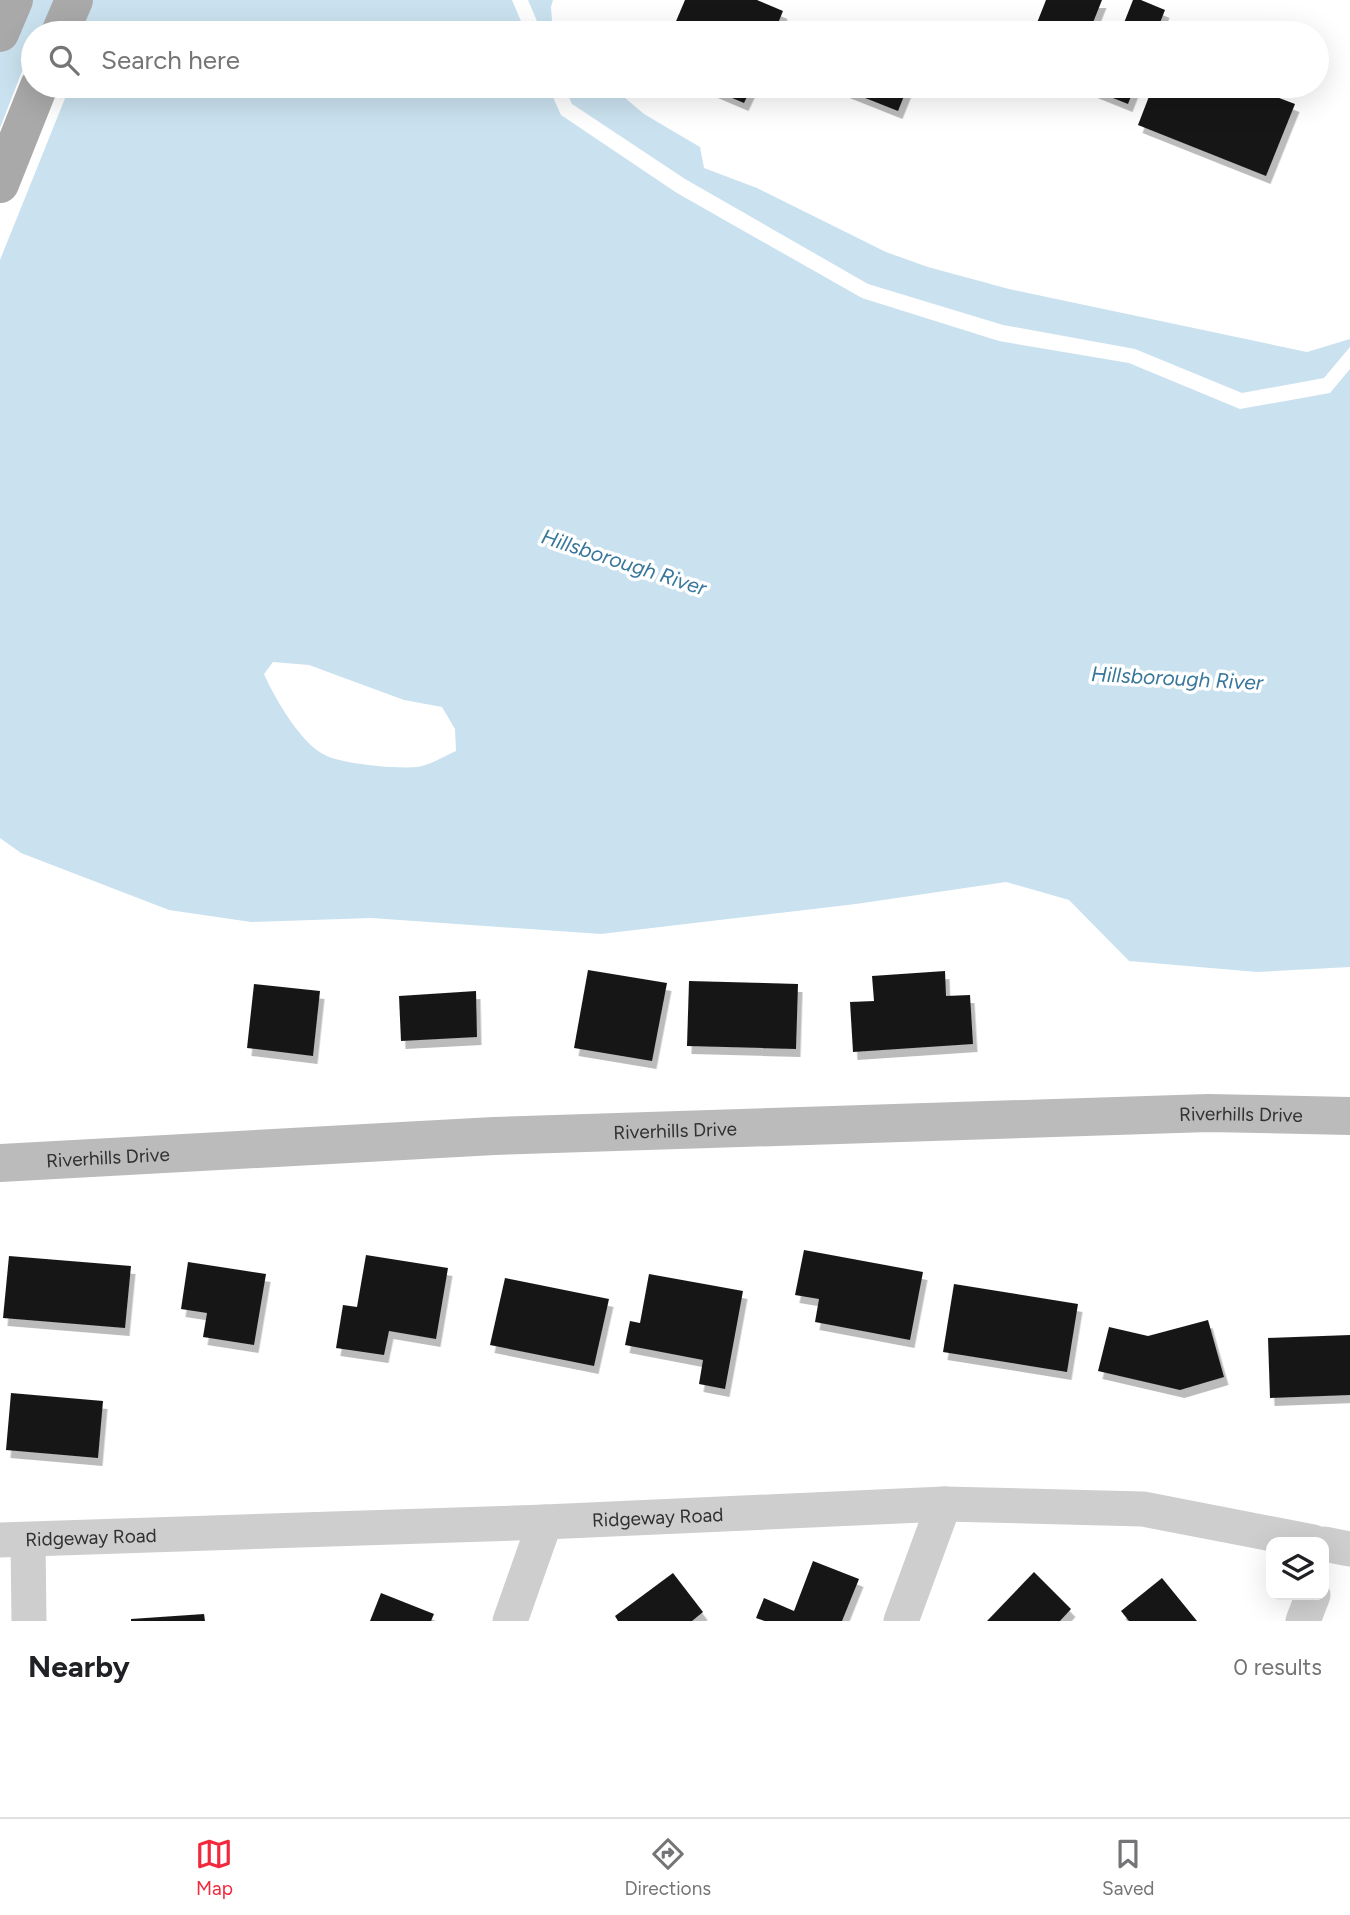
<!DOCTYPE html>
<style>
:root{--surface:#fff;--page:#f2f2f2;--text:#202124;--muted:#757577;--line:#e0e0e0;--accent:#f2293d}
body{margin:0;font-family:Figtree,sans-serif;background:var(--page);color:var(--text)}
.controls{position:absolute;right:21px;bottom:21px;display:grid;overflow:hidden;border-radius:14px;box-shadow:0 7px 28px #0002}
.controls button{width:63px;height:63px;display:grid;place-items:center;padding:0;border:0;border-bottom:2px solid var(--line);background:var(--surface);color:var(--text);font:35px sans-serif}
.list{margin:0;padding:0;list-style:none}
h2{display:flex;justify-content:space-between;align-items:center;height:91px;margin:0;padding:0 28px;font-size:30px}
h2 small{font-size:23px;font-weight:400;color:var(--muted)}
.icon{flex:none;width:38px;height:38px;fill:none;stroke:currentColor;stroke-width:2;stroke-linecap:round;stroke-linejoin:round}
.map{position:relative;flex:none;width:1350px;height:1621px;overflow:hidden}
.search{position:absolute;background:var(--surface);box-shadow:0 7px 28px #0002;left:21px;right:21px;top:21px;height:77px;display:flex;align-items:center;gap:18px;box-sizing:border-box;padding:0 24px;border-radius:38px;color:var(--muted);font-size:26px}
.sheet{height:196px;background:var(--surface)}
nav{display:flex;justify-content:space-around;align-items:center;box-sizing:border-box;height:98px;border-top:2px solid var(--line);background:var(--surface);font-size:19px;color:var(--muted)}
nav a{display:grid;justify-items:center;gap:4px}
nav .on{color:var(--accent)}
.map>svg:first-child{display:block}
.water{fill:#cae2ef;fill-rule:evenodd}
.pier{fill:#fff}
.building{fill:#181818;filter:url(#shadow)}
.lines{fill:none;stroke-linecap:round;stroke-linejoin:round}
.street{stroke:#cecece;stroke-width:35}
.secondary{stroke:#bbb;stroke-width:38}
.primary{stroke:#a9a9a9;stroke-width:38}
.labels{text-anchor:middle;dominant-baseline:central;stroke-width:7;stroke-linejoin:round;paint-order:stroke}
.street-label{font-size:19px;fill:#313131;stroke:#fff}
.water-label{font-size:21px;font-style:italic;fill:#38779b;stroke:#fff}
</style>
<div class="map">
<svg width="1350" height="1621" viewBox="0 0 1350 1621">
<defs>
<filter id="shadow"><feDropShadow dx="4.5" dy="8" stdDeviation="0" flood-color="#0004"/></filter>
</defs>
<rect width="100%" height="100%" fill="#fff"/>
<g class="water">
<path d="M0 0H512L526 33H33V86H548L561 115 677 193 862 298 999 341 1129 363 1240 409 1330 393 1350 369V967L1257 972 1129 961 1069 900 1006 882 856 904 601 934 371 918 251 922 169 910 21 853 0 838ZM273 662 309 665 404 700 442 707 455 729 456 751C444 756 429 766 416 767 396 769 342 764 325 755 301 744 274 697 264 674Z"/>
<polygon points="528,0 553,0 551,7 553,33 542,33"/>
<polygon points="564,86 611,86 644,114 700,147 704,168 757,188 886,252 928,267 1009,289 1307,352 1350,339 1350,347 1324,378 1242,393 1135,349 1003,325 868,284 685,179 572,104"/>
</g>
<polygon class="pier" points="33,43 33,86 70,86 0,260 0,128"/>
<g class="building">
<polygon points="685,0 757,0 783,11 774,33 671,33"/>
<polygon points="1046,0 1102,0 1092,25 1112,33 1033,33"/>
<polygon points="1133,0 1141,0 1165,10 1156,33 1120,33"/>
<polygon points="704,86 752,86 744,103"/>
<polygon points="835,86 908,86 898,111"/>
<polygon points="1083,86 1135,86 1128,104"/>
<polygon points="1153,86 1248,86 1295,104 1266,176 1138,125"/>
<polygon points="588,970 667,983 652,1061 574,1048"/>
<polygon points="945,971 946,996 970,995 973,1044 853,1052 850,1002 874,1001 872,976"/>
<polygon points="689,981 798,984 796,1049 687,1046"/>
<polygon points="254,984 320,991 313,1056 247,1048"/>
<polygon points="476,991 477,1037 401,1041 399,996"/>
<polygon points="804,1250 923,1272 910,1340 815,1322 819,1299 795,1295"/>
<polygon points="366,1255 448,1268 436,1339 389,1331 384,1355 336,1348 343,1305 357,1307"/>
<polygon points="9,1256 131,1266 125,1328 3,1318"/>
<polygon points="188,1262 266,1274 254,1345 203,1337 207,1313 181,1309"/>
<polygon points="649,1274 743,1291 725,1389 699,1384 703,1360 625,1345 630,1321 640,1323"/>
<polygon points="505,1278 609,1299 594,1366 490,1345"/>
<polygon points="954,1284 1078,1304 1067,1372 943,1352"/>
<polygon points="1208,1320 1224,1377 1180,1390 1098,1371 1109,1327 1148,1336"/>
<polygon points="1350,1335 1350,1395 1270,1398 1268,1338"/>
<polygon points="11,1393 103,1401 98,1458 6,1450"/>
<polygon points="813,1561 859,1579 842,1621 765,1621 756,1618 764,1598 794,1611"/>
<polygon points="1034,1572 1071,1609 1060,1621 987,1621"/>
<polygon points="673,1573 703,1612 692,1621 618,1621 615,1616"/>
<polygon points="1162,1578 1197,1621 1129,1621 1121,1611"/>
<polygon points="381,1593 434,1614 431,1621 370,1621"/>
<polygon points="204,1614 205,1621 131,1621 131,1619"/>
</g>
<g class="lines">
<g class="street">
<path id="s1" d="M0 1540 545 1522 944 1504 1143 1509 1313 1542"/>
<polyline points="28,1540 29,1621"/>
<polyline points="1324,1544 1350,1549"/>
<polyline points="510,1621 545,1522"/>
<polyline points="901,1621 944,1504"/>
<polyline points="1303,1621 1313,1595"/>
</g>
<path class="secondary" id="s2" d="M0 1163 494 1136 1208 1113 1350 1116"/>
<g class="primary">
<polyline points="0,33 14,0"/>
<polyline points="60,33 74,0"/>
<polyline points="0,184 39,86"/>
</g>
</g>
<g class="labels">
<g class="street-label">
<text stroke="none"><textPath href="#s2" startOffset="1242">Riverhills Drive</textPath></text>
<text stroke="none"><textPath href="#s2" startOffset="676">Riverhills Drive</textPath></text>
<text stroke="none"><textPath href="#s2" startOffset="108">Riverhills Drive</textPath></text>
<text stroke="none"><textPath href="#s1" startOffset="658">Ridgeway Road</textPath></text>
<text stroke="none"><textPath href="#s1" startOffset="91">Ridgeway Road</textPath></text>
</g>
<g class="water-label">
<text transform="translate(624 562) rotate(18)">Hillsborough River</text>
<text transform="translate(1177 678) rotate(3)">Hillsborough River</text>
</g>
</g>
</svg>
<div class="controls">
<button><svg class="icon" aria-label="layers" viewBox="0 0 24 24"><path d="M12 4l9 5-9 5-9-5zM3 14l9 5 9-5"/></svg></button>
</div>
<div class="search"><svg class="icon" aria-label="search" viewBox="0 0 24 24"><circle cx="10" cy="10" r="6"/><path d="M15 15l6 6"/></svg>Search here</div>
</div>
<section class="sheet">
<h2>Nearby<small>0 results</small></h2>
<ul class="list">
</ul>
</section>
<nav>
<a class="on"><svg class="icon" aria-label="map" viewBox="0 0 24 24"><path d="M3 6l6-2 6 2 6-2v14l-6 2-6-2-6 2zM9 4v14M15 6v14"/></svg>Map</a>
<a><svg class="icon" aria-label="directions" viewBox="0 0 24 24"><path d="M12 3l9 9-9 9-9-9zM9 14v-3h6M13 9l2 2-2 2"/></svg>Directions</a>
<a><svg class="icon" aria-label="saved" viewBox="0 0 24 24"><path d="M7 4h10v16l-5-4-5 4z"/></svg>Saved</a>
</nav>
